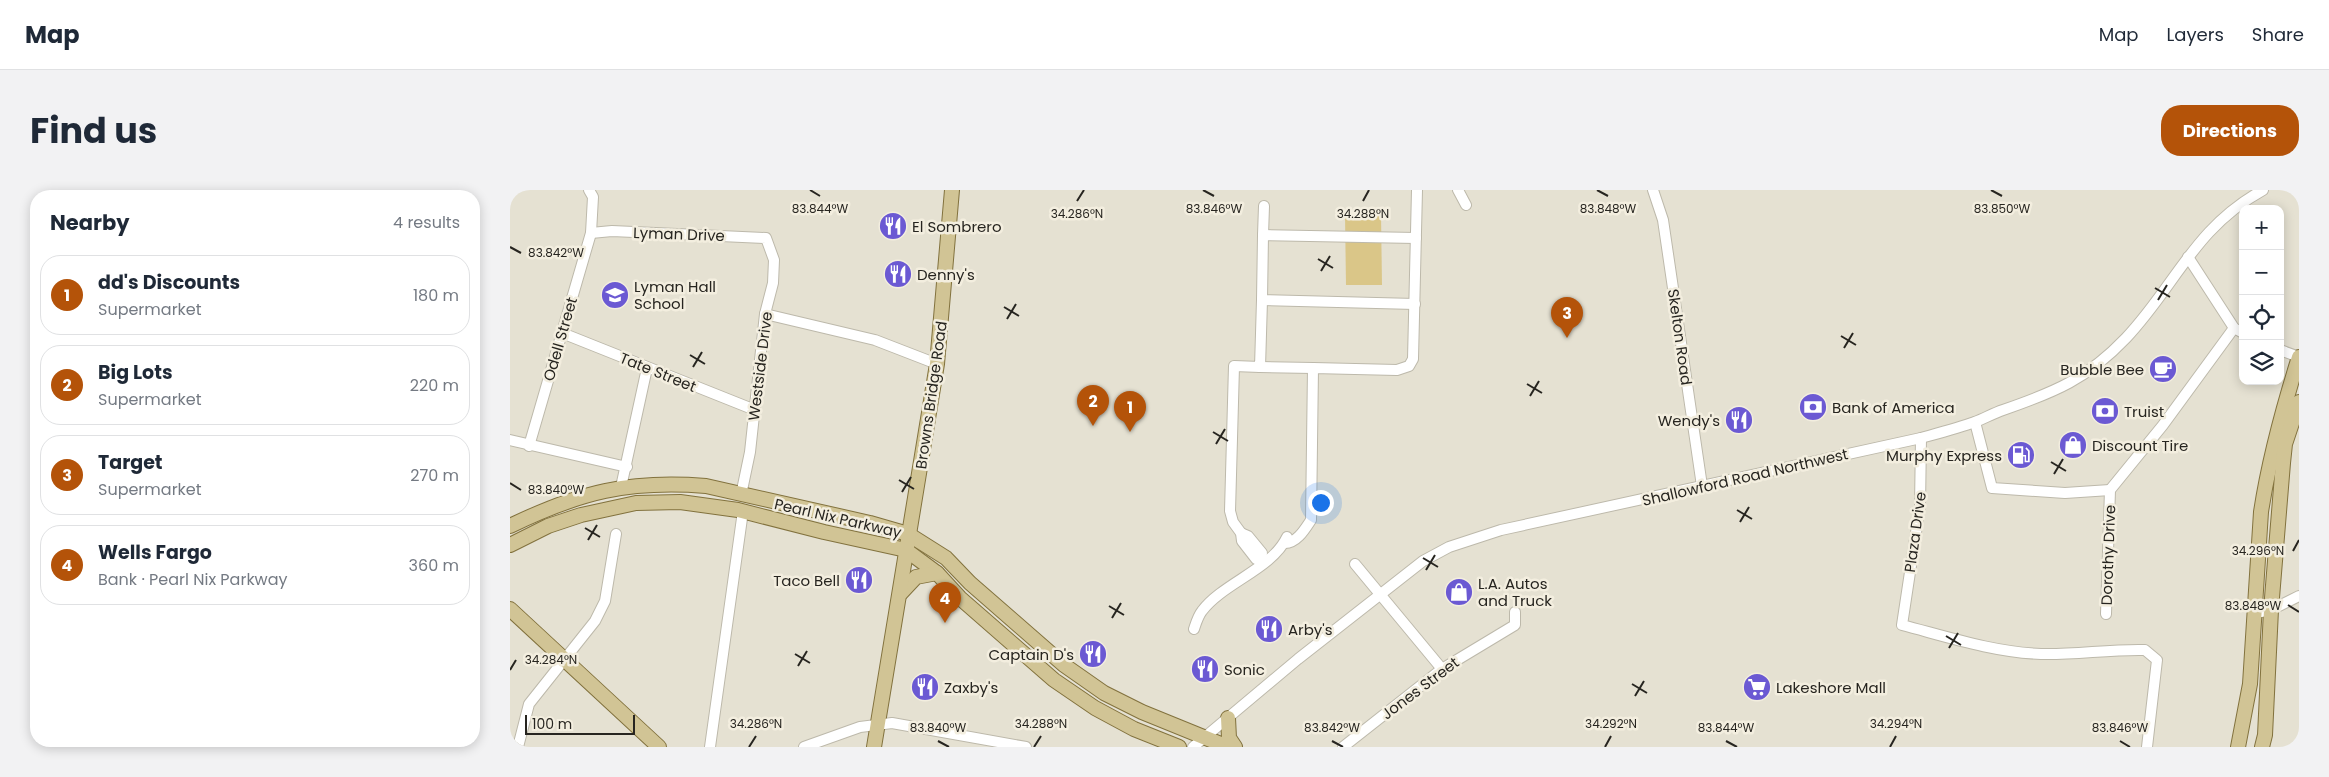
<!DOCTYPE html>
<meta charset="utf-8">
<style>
:root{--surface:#fff;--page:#f2f2f3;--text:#1f2937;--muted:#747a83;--line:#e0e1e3;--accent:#b45309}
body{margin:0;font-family:Poppins,sans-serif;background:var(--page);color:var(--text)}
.controls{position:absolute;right:15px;top:15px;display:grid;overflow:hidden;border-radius:10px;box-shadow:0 2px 12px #0003}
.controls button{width:45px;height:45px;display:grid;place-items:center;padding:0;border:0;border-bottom:1px solid var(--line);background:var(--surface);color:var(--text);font:25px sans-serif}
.scale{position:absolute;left:15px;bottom:12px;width:110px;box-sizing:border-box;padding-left:5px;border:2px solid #272520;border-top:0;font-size:14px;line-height:18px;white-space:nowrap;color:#272520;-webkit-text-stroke:4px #f3eedf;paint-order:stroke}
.you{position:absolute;left:810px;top:312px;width:18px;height:18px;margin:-12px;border:4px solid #fff;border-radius:50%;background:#1a73e8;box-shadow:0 0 0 8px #1a73e833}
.badge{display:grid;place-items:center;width:32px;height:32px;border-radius:50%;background:var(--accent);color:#fff;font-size:16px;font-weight:700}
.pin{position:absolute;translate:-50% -41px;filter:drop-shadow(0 1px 2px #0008)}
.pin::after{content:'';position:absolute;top:26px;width:18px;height:15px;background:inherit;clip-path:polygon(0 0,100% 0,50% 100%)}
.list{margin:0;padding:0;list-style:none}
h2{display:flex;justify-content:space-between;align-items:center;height:65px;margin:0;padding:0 20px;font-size:21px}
h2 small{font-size:16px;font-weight:400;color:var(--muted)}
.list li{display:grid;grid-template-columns:32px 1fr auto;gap:15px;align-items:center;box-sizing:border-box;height:80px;margin:0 10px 10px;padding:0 10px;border:1px solid var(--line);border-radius:20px}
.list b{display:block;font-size:19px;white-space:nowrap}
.list p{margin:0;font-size:16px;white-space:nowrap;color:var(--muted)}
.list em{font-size:16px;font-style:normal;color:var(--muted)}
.icon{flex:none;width:28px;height:28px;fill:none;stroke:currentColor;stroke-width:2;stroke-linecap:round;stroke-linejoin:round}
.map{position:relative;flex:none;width:1789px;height:557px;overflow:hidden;border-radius:20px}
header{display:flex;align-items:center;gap:30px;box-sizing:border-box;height:70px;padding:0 25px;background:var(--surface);border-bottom:1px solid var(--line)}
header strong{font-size:24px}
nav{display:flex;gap:28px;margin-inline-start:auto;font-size:18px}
.intro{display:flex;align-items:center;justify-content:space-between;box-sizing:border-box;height:120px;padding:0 30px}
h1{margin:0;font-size:35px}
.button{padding:12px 22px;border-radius:20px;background:var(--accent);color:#fff;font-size:18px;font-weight:700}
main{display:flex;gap:30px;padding:0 30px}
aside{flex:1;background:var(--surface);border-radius:20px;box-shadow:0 2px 12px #0003}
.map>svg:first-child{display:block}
.green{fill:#dac688}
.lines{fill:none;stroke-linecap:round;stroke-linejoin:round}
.minor-casing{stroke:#bdb9ab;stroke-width:12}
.major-casing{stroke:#82723e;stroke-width:16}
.minor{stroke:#fff;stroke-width:10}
.major{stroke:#d1c495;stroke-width:14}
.ticks{fill:none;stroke:#272520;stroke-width:2}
.labels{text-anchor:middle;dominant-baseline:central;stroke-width:5;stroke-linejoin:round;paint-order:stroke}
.poi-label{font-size:15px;fill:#272520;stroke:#f3eedf;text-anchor:start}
.street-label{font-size:15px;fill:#272520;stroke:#f3eedf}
.ticks-label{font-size:12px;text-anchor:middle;fill:#272520;stroke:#f3eedf;stroke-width:5;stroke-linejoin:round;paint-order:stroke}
</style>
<header>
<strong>Map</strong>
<nav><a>Map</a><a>Layers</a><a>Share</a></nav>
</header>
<div class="intro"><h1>Find us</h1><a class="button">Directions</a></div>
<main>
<aside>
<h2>Nearby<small>4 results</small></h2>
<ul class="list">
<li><span class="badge">1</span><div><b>dd's Discounts</b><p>Supermarket</p></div><em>180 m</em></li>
<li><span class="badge">2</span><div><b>Big Lots</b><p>Supermarket</p></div><em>220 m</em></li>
<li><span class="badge">3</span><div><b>Target</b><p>Supermarket</p></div><em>270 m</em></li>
<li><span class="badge">4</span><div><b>Wells Fargo</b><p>Bank · Pearl Nix Parkway</p></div><em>360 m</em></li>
</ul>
</aside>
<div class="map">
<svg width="1789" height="557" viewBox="0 0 1789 557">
<rect width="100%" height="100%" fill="#e5e1d2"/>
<polygon class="green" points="871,24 872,95 836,95 835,25"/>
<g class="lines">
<defs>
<g id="minor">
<polyline points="948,0 956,15"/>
<polyline points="1143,0 1153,30 1192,296"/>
<polyline points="81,43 102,41 256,48 264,70 263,93 255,124 240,262 231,305"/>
<polyline points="753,45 754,16"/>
<polyline points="1678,67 1724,138 1733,143"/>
<polyline points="752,110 750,177 724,176 720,321 723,332 731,343 732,351 746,369 753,373"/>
<polyline points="905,114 752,110 753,45 906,48"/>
<polyline points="255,124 365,150 427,174"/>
<polyline points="52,143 245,220"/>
<polyline points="1770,160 1789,167"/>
<polyline points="750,177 803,178"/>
<polyline points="1465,232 1482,298 1555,303 1600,300"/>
<path d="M1411 248 1410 316 1392 435C1438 447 1483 462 1531 464 1565 465 1600 459 1635 460L1647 470 1637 557"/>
<polyline points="0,250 117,277"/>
<polyline points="19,256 81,43 83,7 79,0"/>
<polyline points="111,297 137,178"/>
<polyline points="731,343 738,346 752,363 751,370"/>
<path d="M775 353C787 353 795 339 801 330L803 178 887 180 899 176 903 169 907 0"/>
<polyline points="845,374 932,479"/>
<polyline points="1746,423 1761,420 1789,406"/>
<polyline points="1596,424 1600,300 1653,235 1724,138"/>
<path d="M684 439C686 433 688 426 692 421 713 393 762 379 777 347"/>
<polyline points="8,557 19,514 85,431 95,411 106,344"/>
<polyline points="200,557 233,321"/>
<polyline points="294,557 350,537 382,533 516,557"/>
<path d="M683 557 788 469 913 371 939 357 991 340 1411 248C1429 243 1448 238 1465 232 1475 228 1484 223 1493 220 1545 202 1577 189 1616 148 1666 95 1684 38 1753 0"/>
<polyline points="833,557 932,479 1005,435 1005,422"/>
</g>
<g id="major">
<path d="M0 336C70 302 118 290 196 296L360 333 398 344 436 368 460 393 554 475 594 503 632 522 718 557"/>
<polyline points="0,355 38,336 71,325 126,313 170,312 228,320 314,342 396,360 427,383 450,408 544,490 585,518 624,539 669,557"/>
<polyline points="391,403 406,387 427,383"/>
<polyline points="0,419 149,557"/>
<polyline points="718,528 719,548 725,557"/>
<polyline points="364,557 427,174 442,0"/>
<path d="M1728 557 1740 494 1751 322C1759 269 1773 218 1789 167"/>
<polyline points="1752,557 1755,545 1761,420 1773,273 1775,254 1789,212"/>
</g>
</defs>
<use href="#minor" class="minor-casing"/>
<use href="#major" class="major-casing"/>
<use href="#minor" class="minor"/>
<use href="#major" class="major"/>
</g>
<path class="ticks" d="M300 0 310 6M693 0 704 6M1087 0 1098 6M1481 0 1492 6M567 11 574 0M853 11 859 0M0 57 11 63M808 69 823 78M811 81 820 66M1645 98 1660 107M1648 110 1657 95M494 117 509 126M497 129 506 114M1331 146 1346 155M1334 158 1343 143M180 165 195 174M183 177 192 162M1017 194 1032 203M1020 206 1029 191M703 242 718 251M706 254 715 239M1541 272 1556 281M1544 284 1553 269M389 290 404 299M0 293 11 300M392 302 401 287M1227 320 1242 329M1230 332 1239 317M75 338 90 347M78 350 87 335M1783 361 1789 350M913 368 928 377M916 380 925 365M1778 415 1789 422M599 416 614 425M602 428 611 413M1436 446 1451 455M1439 458 1448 443M285 464 300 473M288 476 297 461M0 480 6 470M1122 494 1137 503M1125 506 1134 491M428 551 439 557M822 551 833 557M1216 551 1227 557M1610 551 1620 557M239 557 246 546M524 557 531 546M1095 557 1101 546M1380 557 1386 546"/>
<defs>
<symbol id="restaurant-disc" viewBox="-11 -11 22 22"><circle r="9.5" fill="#6b59d3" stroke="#f3eedf"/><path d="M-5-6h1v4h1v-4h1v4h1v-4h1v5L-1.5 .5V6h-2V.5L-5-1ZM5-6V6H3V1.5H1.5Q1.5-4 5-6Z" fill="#fff"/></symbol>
<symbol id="school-disc" viewBox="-11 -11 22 22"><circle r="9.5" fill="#6b59d3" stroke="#f3eedf"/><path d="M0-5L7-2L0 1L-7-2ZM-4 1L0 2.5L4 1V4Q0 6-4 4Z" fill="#fff"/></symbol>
<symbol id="cafe-disc" viewBox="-11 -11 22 22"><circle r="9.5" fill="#6b59d3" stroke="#f3eedf"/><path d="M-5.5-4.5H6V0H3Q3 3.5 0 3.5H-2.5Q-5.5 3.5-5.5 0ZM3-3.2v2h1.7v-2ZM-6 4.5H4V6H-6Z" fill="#fff"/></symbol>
<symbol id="bank-disc" viewBox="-11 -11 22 22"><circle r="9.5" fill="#6b59d3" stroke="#f3eedf"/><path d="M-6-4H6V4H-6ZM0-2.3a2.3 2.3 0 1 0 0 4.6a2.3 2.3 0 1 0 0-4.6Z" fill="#fff"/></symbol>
<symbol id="shop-disc" viewBox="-11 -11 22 22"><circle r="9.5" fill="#6b59d3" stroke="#f3eedf"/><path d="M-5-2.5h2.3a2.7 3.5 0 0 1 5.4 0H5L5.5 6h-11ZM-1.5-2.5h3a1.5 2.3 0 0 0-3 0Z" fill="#fff"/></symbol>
<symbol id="fuel-disc" viewBox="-11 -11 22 22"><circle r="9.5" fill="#6b59d3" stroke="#f3eedf"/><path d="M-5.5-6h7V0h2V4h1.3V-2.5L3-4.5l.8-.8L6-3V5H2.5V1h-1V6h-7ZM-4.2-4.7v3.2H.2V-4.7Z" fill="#fff"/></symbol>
<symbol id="supermarket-disc" viewBox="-11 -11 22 22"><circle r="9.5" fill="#6b59d3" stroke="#f3eedf"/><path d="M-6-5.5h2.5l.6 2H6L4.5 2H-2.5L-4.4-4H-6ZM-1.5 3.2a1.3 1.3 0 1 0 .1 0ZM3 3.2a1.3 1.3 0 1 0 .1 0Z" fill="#fff"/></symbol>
</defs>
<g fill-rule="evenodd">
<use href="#restaurant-disc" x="367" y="20" width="32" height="32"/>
<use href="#restaurant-disc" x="372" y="68" width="32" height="32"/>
<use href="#school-disc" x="89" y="89" width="32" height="32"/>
<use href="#cafe-disc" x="1637" y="163" width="32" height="32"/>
<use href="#bank-disc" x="1287" y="201" width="32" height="32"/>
<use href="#bank-disc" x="1579" y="205" width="32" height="32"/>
<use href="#restaurant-disc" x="1213" y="214" width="32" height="32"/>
<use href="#shop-disc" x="1547" y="239" width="32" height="32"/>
<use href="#fuel-disc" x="1495" y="249" width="32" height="32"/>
<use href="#restaurant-disc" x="333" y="374" width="32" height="32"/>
<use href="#shop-disc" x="933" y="386" width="32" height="32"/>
<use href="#restaurant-disc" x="743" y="423" width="32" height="32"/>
<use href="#restaurant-disc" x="567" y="448" width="32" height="32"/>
<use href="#restaurant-disc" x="679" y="463" width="32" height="32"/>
<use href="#restaurant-disc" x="399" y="481" width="32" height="32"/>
<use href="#supermarket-disc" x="1231" y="481" width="32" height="32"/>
</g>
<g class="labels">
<g class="poi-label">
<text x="402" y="36">El Sombrero</text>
<text x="407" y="84">Denny's</text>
<text x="124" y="96">Lyman Hall<tspan x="124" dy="17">School</tspan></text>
<text x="1634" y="179" text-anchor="end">Bubble Bee</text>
<text x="1322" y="217">Bank of America</text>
<text x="1614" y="221">Truist</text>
<text x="1210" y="230" text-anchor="end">Wendy's</text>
<text x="1582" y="255">Discount Tire</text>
<text x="1492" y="265" text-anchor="end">Murphy Express</text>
<text x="330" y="390" text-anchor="end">Taco Bell</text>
<text x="968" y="393">L.A. Autos<tspan x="968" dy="17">and Truck</tspan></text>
<text x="778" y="439">Arby's</text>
<text x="564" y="464" text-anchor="end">Captain D's</text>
<text x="714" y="479">Sonic</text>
<text x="434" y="497">Zaxby's</text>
<text x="1266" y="497">Lakeshore Mall</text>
</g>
<g class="street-label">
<text transform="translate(169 44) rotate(2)">Lyman Drive</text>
<text transform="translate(1170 147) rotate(82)">Skelton Road</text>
<text transform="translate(50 149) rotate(-74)">Odell Street</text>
<text transform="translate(250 176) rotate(-83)">Westside Drive</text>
<text transform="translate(148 182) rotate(22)">Tate Street</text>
<text transform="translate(421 205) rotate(-82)">Browns Bridge Road</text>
<text transform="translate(1235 287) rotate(-13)">Shallowford Road Northwest</text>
<text transform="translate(328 328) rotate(13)">Pearl Nix Parkway</text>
<text transform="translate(1405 342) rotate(-82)">Plaza Drive</text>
<text transform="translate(1598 365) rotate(-88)">Dorothy Drive</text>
<text transform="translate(910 498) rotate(-37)">Jones Street</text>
</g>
</g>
<g class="ticks-label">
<text x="310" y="23">83.844°W</text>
<text x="704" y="23">83.846°W</text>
<text x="1098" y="23">83.848°W</text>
<text x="1492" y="23">83.850°W</text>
<text x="567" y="28">34.286°N</text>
<text x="853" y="28">34.288°N</text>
<text x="46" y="67">83.842°W</text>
<text x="46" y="304">83.840°W</text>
<text x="1748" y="365">34.296°N</text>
<text x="1743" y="420">83.848°W</text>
<text x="41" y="474">34.284°N</text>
<text x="246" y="538">34.286°N</text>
<text x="531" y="538">34.288°N</text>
<text x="1101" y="538">34.292°N</text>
<text x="1386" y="538">34.294°N</text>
<text x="428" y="542">83.840°W</text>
<text x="822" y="542">83.842°W</text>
<text x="1216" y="542">83.844°W</text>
<text x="1610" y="542">83.846°W</text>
</g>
</svg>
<div class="controls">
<button>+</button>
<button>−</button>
<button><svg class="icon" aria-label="locate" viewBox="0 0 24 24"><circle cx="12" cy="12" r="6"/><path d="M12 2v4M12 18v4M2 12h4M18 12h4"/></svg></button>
<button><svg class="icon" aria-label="layers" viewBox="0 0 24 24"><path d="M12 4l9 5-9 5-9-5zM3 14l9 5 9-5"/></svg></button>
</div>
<div class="scale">100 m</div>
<div class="you"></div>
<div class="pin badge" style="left:620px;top:242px">1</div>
<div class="pin badge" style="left:583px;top:236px">2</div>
<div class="pin badge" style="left:1057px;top:148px">3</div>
<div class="pin badge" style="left:435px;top:433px">4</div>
</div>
</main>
